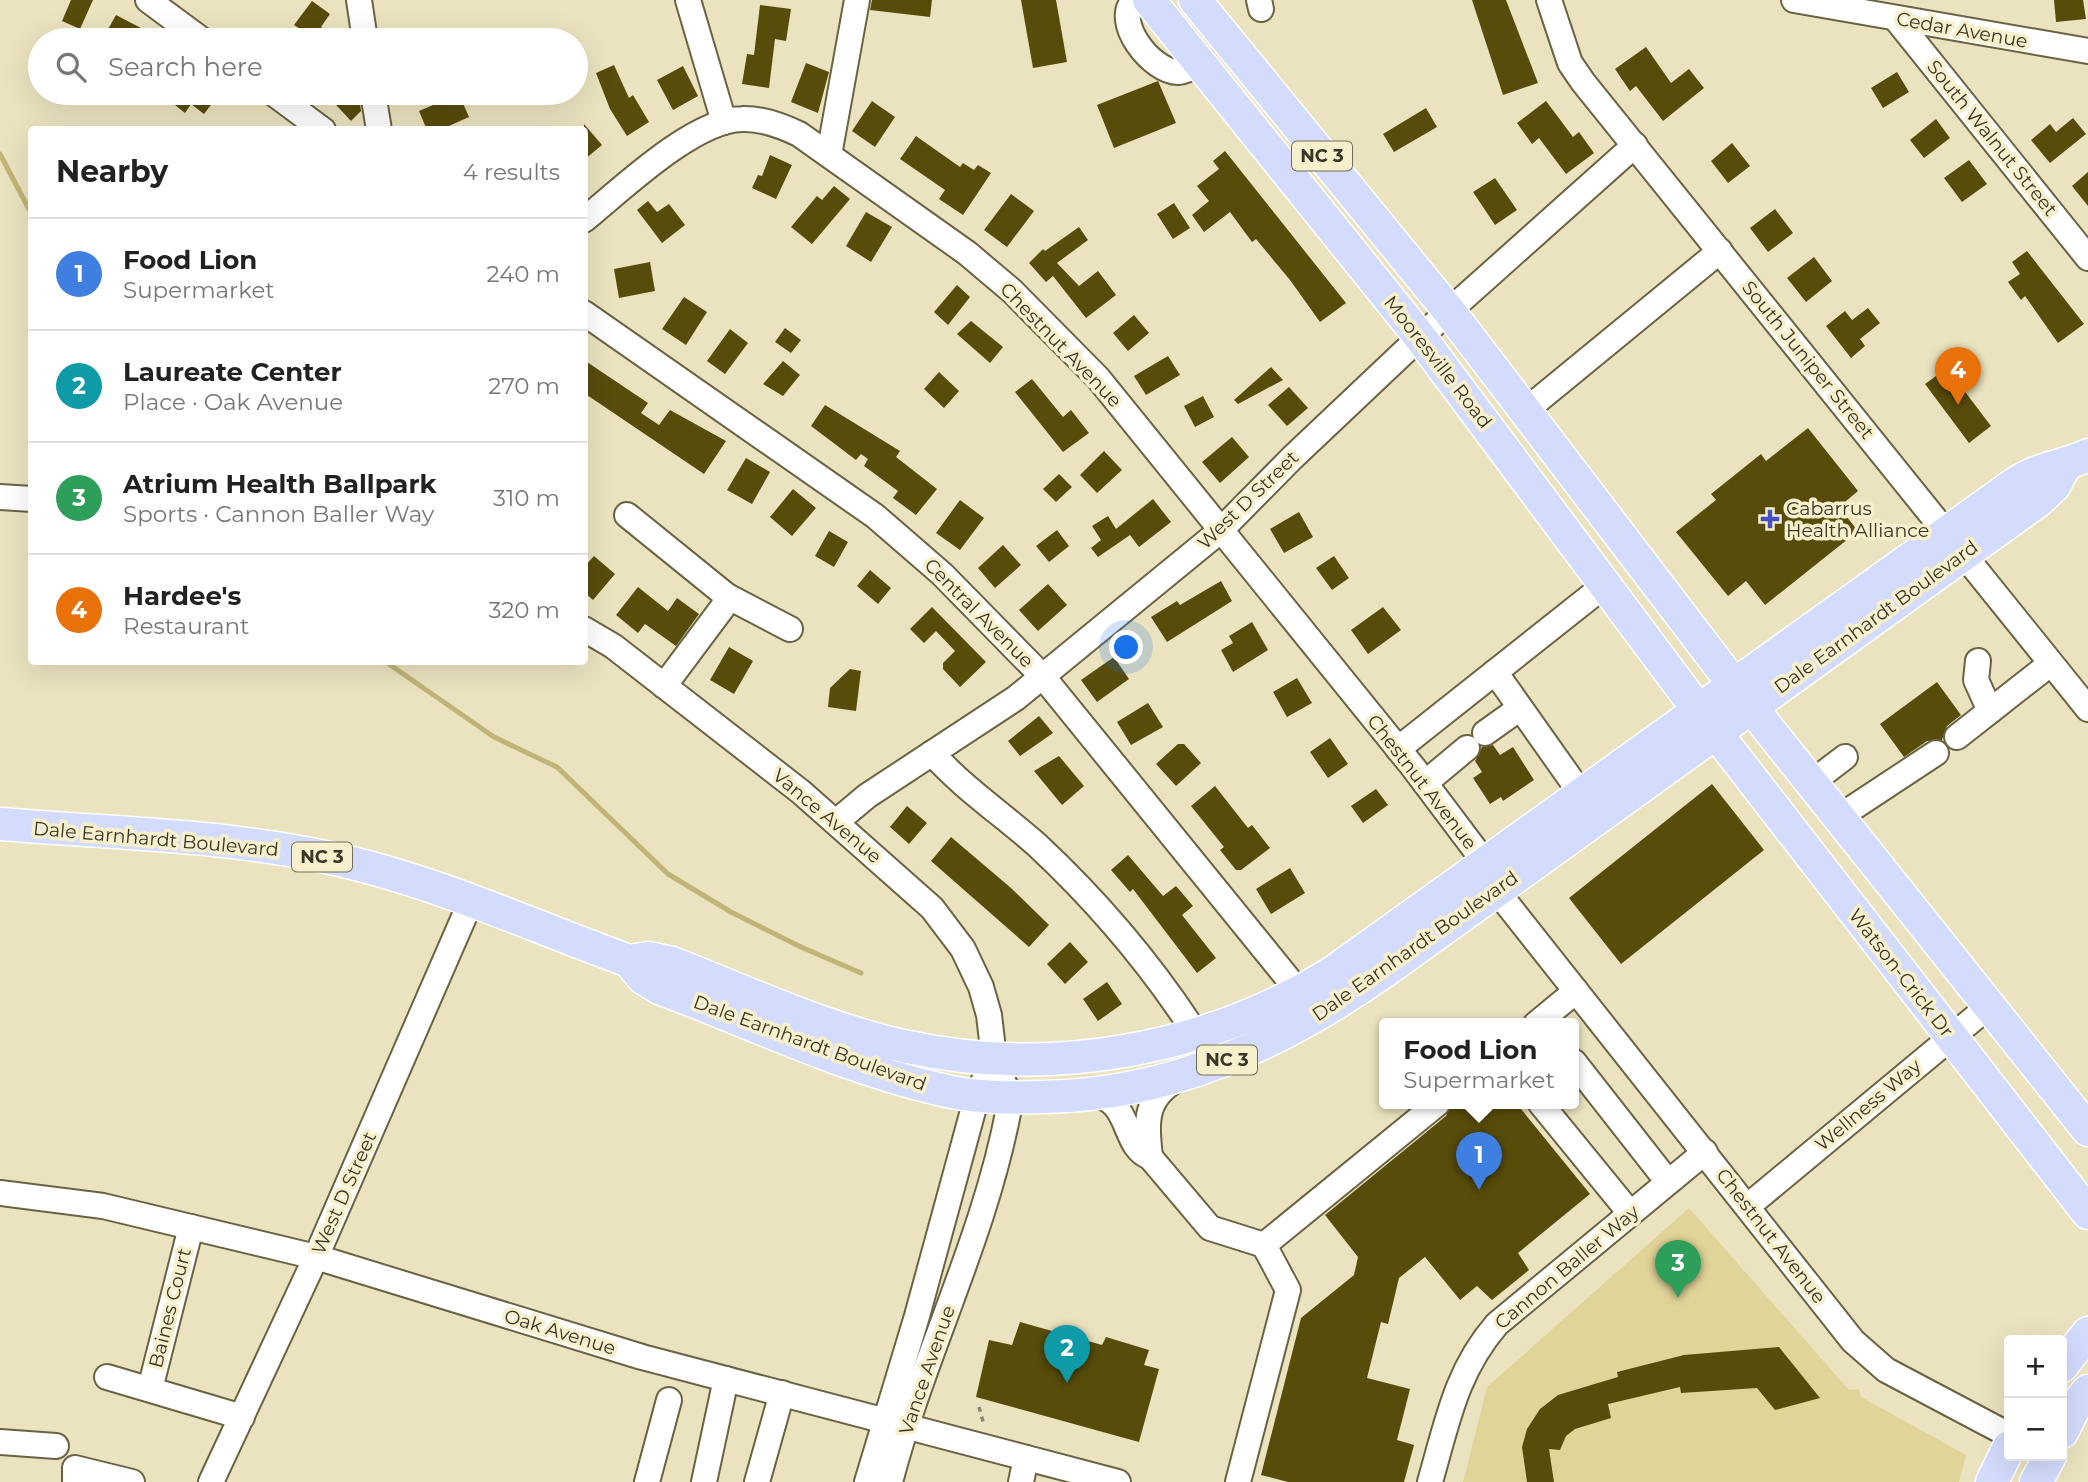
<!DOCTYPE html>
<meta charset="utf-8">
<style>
:root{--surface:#fff;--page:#f2f2f2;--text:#222;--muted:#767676;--line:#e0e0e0;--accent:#4650c5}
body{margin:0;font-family:Montserrat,sans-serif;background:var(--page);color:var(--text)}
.controls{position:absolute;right:21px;bottom:21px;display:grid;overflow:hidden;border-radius:7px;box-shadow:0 7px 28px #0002}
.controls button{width:63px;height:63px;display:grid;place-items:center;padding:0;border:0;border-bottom:2px solid var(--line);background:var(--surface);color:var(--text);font:35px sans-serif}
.you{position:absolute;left:1127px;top:648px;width:24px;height:24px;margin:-18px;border:5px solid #fff;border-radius:50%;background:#1a73e8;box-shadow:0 0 0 10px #1a73e833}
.badge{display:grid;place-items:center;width:46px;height:46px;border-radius:50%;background:var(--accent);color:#fff;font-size:23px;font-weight:700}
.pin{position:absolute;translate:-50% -58px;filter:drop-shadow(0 2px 4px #0008)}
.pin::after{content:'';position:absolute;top:37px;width:24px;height:21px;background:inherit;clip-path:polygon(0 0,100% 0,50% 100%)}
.popup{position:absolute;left:1379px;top:1018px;width:200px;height:91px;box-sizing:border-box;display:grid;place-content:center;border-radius:7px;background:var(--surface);filter:drop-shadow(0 2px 5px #0005);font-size:23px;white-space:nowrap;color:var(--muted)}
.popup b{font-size:26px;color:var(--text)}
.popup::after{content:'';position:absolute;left:50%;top:100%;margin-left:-14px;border:14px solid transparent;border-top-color:var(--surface)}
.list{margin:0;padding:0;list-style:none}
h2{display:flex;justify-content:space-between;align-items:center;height:91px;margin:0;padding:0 28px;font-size:30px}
h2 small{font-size:23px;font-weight:400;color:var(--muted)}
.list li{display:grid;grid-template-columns:46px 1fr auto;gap:21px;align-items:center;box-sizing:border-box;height:112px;padding:0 28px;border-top:2px solid var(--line)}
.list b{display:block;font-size:26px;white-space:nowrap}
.list p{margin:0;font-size:23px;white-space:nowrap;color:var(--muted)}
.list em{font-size:23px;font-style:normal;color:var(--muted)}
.icon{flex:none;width:38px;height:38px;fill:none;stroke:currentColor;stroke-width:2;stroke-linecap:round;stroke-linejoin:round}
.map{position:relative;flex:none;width:2088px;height:1482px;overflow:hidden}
.search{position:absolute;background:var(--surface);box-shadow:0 7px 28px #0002;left:28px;top:28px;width:560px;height:77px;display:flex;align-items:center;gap:18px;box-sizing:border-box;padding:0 24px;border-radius:38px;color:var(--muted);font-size:26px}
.panel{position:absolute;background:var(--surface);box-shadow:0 7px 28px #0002;left:28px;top:126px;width:560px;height:539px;border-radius:7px}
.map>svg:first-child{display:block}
.green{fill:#e1d498}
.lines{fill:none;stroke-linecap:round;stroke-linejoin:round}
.stream{stroke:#c1b477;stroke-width:5}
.building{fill:#584c0a}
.minor-casing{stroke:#6a6343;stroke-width:28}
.major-casing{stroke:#fff;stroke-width:35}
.path{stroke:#8b866e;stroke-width:3.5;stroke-dasharray:5 5;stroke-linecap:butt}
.minor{stroke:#fff;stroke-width:24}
.major{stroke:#d4dcfd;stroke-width:32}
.poi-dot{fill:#4650c5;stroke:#f8f0cc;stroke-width:2.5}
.labels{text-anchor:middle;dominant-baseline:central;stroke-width:7;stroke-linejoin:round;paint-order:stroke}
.shield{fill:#f8f0cc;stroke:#726e59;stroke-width:2}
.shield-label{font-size:18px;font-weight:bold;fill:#393628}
.street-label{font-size:19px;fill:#393628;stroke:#f8f0cc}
.poi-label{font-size:19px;fill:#393628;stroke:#f8f0cc;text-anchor:start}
</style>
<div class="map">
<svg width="2088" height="1482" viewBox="0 0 2088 1482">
<rect width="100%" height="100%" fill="#ebe3bf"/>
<polygon class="green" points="1689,1208 1849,1390 1859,1389 1861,1397 1966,1455 1959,1482 1463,1482 1487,1387"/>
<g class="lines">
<g class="stream">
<polyline points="0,154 32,215"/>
<polyline points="386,662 494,737 557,767 668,874 731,912 801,947 861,973"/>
</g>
</g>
<g class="building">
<polygon points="71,0 93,0 80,29 62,21"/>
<polygon points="872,0 932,0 930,17 870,10"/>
<polygon points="1021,0 1056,0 1067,62 1033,68"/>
<polygon points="1472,0 1506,0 1538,83 1503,95"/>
<polygon points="2054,0 2083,0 2086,19 2056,22"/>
<polygon points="312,1 330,14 321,27 340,40 297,40 303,31 294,25"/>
<polygon points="760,5 791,9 786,41 775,39 769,88 742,84 747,54 754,55"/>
<polygon points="116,15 141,28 158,40 102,40"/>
<polygon points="1646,47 1671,83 1689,69 1704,88 1663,121 1636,86 1630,91 1615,69"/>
<polygon points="806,63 829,72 818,113 791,102"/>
<polygon points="614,65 629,98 633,95 649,122 627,136 610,109 596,73"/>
<polygon points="683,66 698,96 673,110 657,80"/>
<polygon points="1897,72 1909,92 1883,108 1871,88"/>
<polygon points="1158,81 1176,123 1114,148 1097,105"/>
<polygon points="177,93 220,93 204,114 191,104 185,113 170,101"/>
<polygon points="325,93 349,93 360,104 361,111 351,121"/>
<polygon points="459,94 469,117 440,130 427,130 419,111"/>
<polygon points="872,101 895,117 875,147 852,131"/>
<polygon points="1546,101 1573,137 1579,132 1594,153 1566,174 1539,138 1532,144 1517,123"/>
<polygon points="1426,108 1437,127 1394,152 1383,134"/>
<polygon points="2073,118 2086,134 2050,163 2031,140 2050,124 2056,132"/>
<polygon points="1936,119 1950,138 1924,158 1910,140"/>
<polygon points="584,124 602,145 584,160"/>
<polygon points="916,136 960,167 963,163 974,170 978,165 991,173 963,215 939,199 945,190 900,159"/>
<polygon points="1732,143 1750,166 1728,183 1711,161"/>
<polygon points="1225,151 1346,303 1320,322 1290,280 1256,239 1252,242 1230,212 1204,232 1192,215 1209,201 1197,186 1219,169 1213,161"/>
<polygon points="770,155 792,165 776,199 752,188 758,175 762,176"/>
<polygon points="1969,160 1987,184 1962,202 1944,178"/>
<polygon points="2088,172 2088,206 2072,186"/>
<polygon points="1495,178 1517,210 1495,225 1473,192"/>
<polygon points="834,186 850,199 812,244 791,227 817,196 822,200"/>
<polygon points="1011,194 1034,211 1007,247 984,230"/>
<polygon points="648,201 657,212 669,204 685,225 662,243 637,210"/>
<polygon points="1174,203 1190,228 1173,239 1157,214"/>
<polygon points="1775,209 1793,233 1768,252 1750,228"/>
<polygon points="866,212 892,227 871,262 846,246"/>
<polygon points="1079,227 1088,240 1057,263 1079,286 1098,271 1116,295 1086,318 1053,276 1046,282 1029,263 1043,249 1045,251"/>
<polygon points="2027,251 2084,324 2058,343 2025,296 2021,300 2008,282 2020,274 2012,262"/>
<polygon points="1814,257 1832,281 1806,302 1787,278"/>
<polygon points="650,262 655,291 619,298 614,269"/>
<polygon points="957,285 970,297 948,325 934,312"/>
<polygon points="684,297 707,312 686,345 662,329"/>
<polygon points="1868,308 1880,323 1860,339 1865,346 1851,358 1826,326 1845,311 1852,320"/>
<polygon points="1134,315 1149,333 1128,351 1113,333"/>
<polygon points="971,321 1003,347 990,363 957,334"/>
<polygon points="785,328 801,340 791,353 775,342"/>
<polygon points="730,329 748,343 725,374 707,361"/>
<polygon points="1168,356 1180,375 1146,395 1134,376"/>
<polygon points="584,360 648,403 641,413 659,425 670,410 726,441 704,474 584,393"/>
<polygon points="783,361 800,375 783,396 763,384"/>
<polygon points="1271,367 1283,380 1238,404 1234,400"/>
<polygon points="1947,368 1991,426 1969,443 1925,384"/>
<polygon points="939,372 959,391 944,408 924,389"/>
<polygon points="1032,379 1063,417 1071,410 1089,433 1063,452 1015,392"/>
<polygon points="1289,387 1308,408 1287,426 1268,405"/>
<polygon points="1203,396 1214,417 1195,427 1184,406"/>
<polygon points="825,405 900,451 896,457 937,489 916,515 893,498 898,491 864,466 868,459 861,454 856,460 811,426"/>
<polygon points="1808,428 1858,491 1839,507 1858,531 1765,605 1746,581 1728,596 1676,532 1716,500 1711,494 1761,454 1766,461"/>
<polygon points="1232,437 1249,457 1220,483 1202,462"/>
<polygon points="1104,451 1122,470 1097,493 1080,475"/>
<polygon points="746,458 770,472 752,504 727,490"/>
<polygon points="1059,474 1072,487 1056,502 1043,489"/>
<polygon points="793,489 816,508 792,536 770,517"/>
<polygon points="1153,499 1171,522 1139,547 1130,535 1098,557 1091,548 1101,540 1092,526 1108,516 1116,529"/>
<polygon points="960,500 984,518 960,550 936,533"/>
<polygon points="1299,512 1313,537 1284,553 1270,529"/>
<polygon points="1057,530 1069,546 1049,562 1036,546"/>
<polygon points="829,531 848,542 834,567 815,556"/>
<polygon points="1003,545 1021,565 995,588 978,568"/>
<polygon points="594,556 615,574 593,600 584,592 584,567"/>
<polygon points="1334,556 1349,578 1332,590 1316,568"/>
<polygon points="870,570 891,588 878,604 857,586"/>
<polygon points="1221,581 1232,601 1167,642 1151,617 1177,601 1180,605"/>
<polygon points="1048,584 1067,605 1038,631 1019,610"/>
<polygon points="638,587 668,611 677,598 699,614 676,646 645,624 638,633 616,615"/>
<polygon points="932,607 986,662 960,687 943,669 943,663 955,651 936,631 924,643 910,629"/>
<polygon points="1383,607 1401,630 1368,654 1351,630"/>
<polygon points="1252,622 1268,650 1233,672 1221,650 1233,643 1229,636"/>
<polygon points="729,647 753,661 734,694 710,680"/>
<polygon points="1114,657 1129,679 1097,702 1081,680"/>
<polygon points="850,669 861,671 856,711 828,707 830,688"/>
<polygon points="1297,678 1312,703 1287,717 1273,692"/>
<polygon points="1937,682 1961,715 1947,726 1942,740 1927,741 1904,757 1880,724"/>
<polygon points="1148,703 1163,727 1131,745 1117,722"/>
<polygon points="1039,716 1053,733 1020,756 1008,741"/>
<polygon points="1330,738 1348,764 1328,778 1310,752"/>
<polygon points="1178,744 1184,744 1201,763 1176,786 1156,764"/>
<polygon points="1493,745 1500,755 1513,747 1534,780 1503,801 1501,797 1490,804 1473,778 1482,772 1475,761 1482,747"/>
<polygon points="1059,756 1084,786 1062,805 1034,771"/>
<polygon points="1712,784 1764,850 1621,964 1569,898"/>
<polygon points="1215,786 1248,828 1252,825 1270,848 1241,870 1236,870 1220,850 1224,847 1191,806"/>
<polygon points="1376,789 1388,805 1363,823 1351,806"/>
<polygon points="907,806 927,823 909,844 890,827"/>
<polygon points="951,837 1011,888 1049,925 1029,947 931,861"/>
<polygon points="1128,855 1163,896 1176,886 1193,906 1182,915 1216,958 1197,973 1133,889 1130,892 1111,870"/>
<polygon points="1290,868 1305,893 1271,914 1256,889"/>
<polygon points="1070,942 1088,962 1065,984 1047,964"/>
<polygon points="1107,982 1122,1004 1098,1021 1083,999"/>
<polygon points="1452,1104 1517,1104 1590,1194 1518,1253 1529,1270 1492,1300 1477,1286 1460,1300 1425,1257 1399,1278 1388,1324 1381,1322 1367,1378 1410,1389 1397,1440 1414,1445 1404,1482 1288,1482 1261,1475 1301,1318 1354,1275 1358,1257 1325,1215 1446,1116"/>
<polygon points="1020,1322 1102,1345 1106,1337 1149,1350 1144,1365 1159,1369 1139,1442 976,1397 989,1340 1012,1345"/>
<polygon points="1779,1347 1820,1398 1775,1410 1757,1388 1681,1393 1680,1387 1608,1404 1611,1418 1575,1429 1566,1436 1560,1450 1549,1449 1554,1482 1527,1482 1522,1447 1527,1429 1540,1409 1558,1395 1618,1377 1617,1372 1684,1355"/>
</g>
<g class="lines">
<defs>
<g id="minor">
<polyline points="148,0 202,40"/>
<polyline points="359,0 365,40"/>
<polyline points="688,0 724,122"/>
<path d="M1135 0C1111 20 1152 73 1179 72 1186 71 1194 67 1200 64"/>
<polyline points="1259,0 1261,9"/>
<polyline points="1549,0 1570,63 1583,82 2088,709"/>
<polyline points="1794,0 2088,51"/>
<polyline points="1896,19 2088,258"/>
<polyline points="273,93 323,130"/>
<polyline points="373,93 379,130"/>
<polyline points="829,155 857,0"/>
<path d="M584 220C621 190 693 120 742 119 761 118 782 126 799 134L967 253 1012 291 1098 378 1413 767 1486 864"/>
<polyline points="584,313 875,516 942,574 1044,678 1299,992"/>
<polyline points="1525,411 1720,251"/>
<polyline points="0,497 32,499"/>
<polyline points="627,515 727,596 723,607 664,686"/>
<polyline points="727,596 790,629"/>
<path d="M584 629 613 646 801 792 932 908 963 949 981 987 989 1015 994 1058 1010 1098 1009 1108C985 1237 923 1355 890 1482"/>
<polyline points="1978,661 1976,680 1990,711"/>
<polyline points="1495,672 1582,795"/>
<polyline points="1485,733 1520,708"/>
<polyline points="1957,737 2050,664"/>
<polyline points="1398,749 1605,585"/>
<path d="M932 753C963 788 1002 814 1037 845 1096 900 1152 966 1196 1034"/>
<polyline points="1425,783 1467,748"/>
<polyline points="1811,783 1845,757"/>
<polyline points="1839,817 1936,753"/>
<polyline points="836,822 867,796 1016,698 1220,531 1292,458 1420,337 1635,145"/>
<polyline points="1496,890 1853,1341 1886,1370 2009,1435"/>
<polyline points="1536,1024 1576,991"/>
<polyline points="1574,1062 1668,1182"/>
<path d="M1090 1094C1133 1098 1121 1147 1150 1157L1210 1228 1264 1245"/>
<polyline points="1541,1104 1630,1213"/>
<path d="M1150 1157C1146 1120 1144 1097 1181 1077"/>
<polyline points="0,1193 103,1206 316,1257 642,1357 1118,1482"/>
<polyline points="1748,1206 1989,1006"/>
<polyline points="107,1377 242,1417"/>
<polyline points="150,1389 191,1227"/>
<polyline points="0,1442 56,1446"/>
<polyline points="75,1482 75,1468 132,1482"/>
<polyline points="211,1482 316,1257 471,901"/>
<polyline points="647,1482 669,1400"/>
<polyline points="704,1482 726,1379"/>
<polyline points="757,1482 782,1393"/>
<polyline points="867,1482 917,1316 977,1096 984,1080"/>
<polyline points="1021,1482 1026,1458"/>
<polyline points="1238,1482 1288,1290 1264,1245 1437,1104"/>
<path d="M1430 1482C1447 1423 1456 1371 1497 1324L1705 1152"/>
</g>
<g id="major">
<polyline points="1149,0 1420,337 1699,711 2088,1213"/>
<polyline points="1195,0 1449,311 1751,707 2088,1130"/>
<path d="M0 824C120 834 247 835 364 866 455 890 541 929 629 961L648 958 672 963C749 993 827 1030 908 1047 1052 1078 1207 1050 1332 973L2016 483C2040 467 2063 467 2088 455"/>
<path d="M629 961 643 978 659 988C751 1022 842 1067 938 1089 973 1098 1008 1098 1043 1097 1172 1095 1282 1043 1385 971L2038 501 2054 486 2065 466"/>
<polyline points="2062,1366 2088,1333"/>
<polyline points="2062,1432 2075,1406 2088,1391"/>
<polyline points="1992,1482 2009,1447"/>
<polyline points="2036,1482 2050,1456"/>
</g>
</defs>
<use href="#minor" class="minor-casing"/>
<use href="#major" class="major-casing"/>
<polyline class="path" points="979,1407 984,1425"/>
<use href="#minor" class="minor"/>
<use href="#major" class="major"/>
</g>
<path class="poi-dot" d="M1766.5 508.5h7v7h7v7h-7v7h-7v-7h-7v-7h7z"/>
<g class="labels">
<g class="shield">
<rect x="1292" y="141.5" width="60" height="29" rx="5"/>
<rect x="292" y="842.5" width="60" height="29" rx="5"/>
<rect x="1197" y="1045.5" width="60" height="29" rx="5"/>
</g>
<g class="shield-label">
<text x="1322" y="156">NC 3</text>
<text x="322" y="857">NC 3</text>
<text x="1227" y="1060">NC 3</text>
</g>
<g class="street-label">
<text transform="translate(1962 30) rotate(10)">Cedar Avenue</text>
<text transform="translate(1992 138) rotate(51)">South Walnut Street</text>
<text transform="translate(1061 345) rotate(46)">Chestnut Avenue</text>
<text transform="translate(1808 360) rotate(51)">South Juniper Street</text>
<text transform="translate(1438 362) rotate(52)">Mooresville Road</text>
<text transform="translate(1248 500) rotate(-44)">West D Street</text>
<text transform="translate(979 613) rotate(45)">Central Avenue</text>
<text transform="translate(1876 617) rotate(-36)">Dale Earnhardt Boulevard</text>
<text transform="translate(1422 782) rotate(52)">Chestnut Avenue</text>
<text transform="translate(827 816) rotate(40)">Vance Avenue</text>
<text transform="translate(156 839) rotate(5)">Dale Earnhardt Boulevard</text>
<text transform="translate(1415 946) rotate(-35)">Dale Earnhardt Boulevard</text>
<text transform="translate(1901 973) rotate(52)">Watson-Crick Dr</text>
<text transform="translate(810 1043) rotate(20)">Dale Earnhardt Boulevard</text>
<text transform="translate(1868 1105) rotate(-40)">Wellness Way</text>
<text transform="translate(344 1193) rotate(-66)">West D Street</text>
<text transform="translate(1771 1236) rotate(52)">Chestnut Avenue</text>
<text transform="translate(1567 1267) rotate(-40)">Cannon Baller Way</text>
<text transform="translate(170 1308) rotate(-76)">Baines Court</text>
<text transform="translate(560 1332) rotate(17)">Oak Avenue</text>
<text transform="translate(927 1370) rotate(-71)">Vance Avenue</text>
</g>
<g class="poi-label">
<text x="1786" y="508">Cabarrus<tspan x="1786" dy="22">Health Alliance</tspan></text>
</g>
</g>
</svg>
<div class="controls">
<button>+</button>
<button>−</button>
</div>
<div class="you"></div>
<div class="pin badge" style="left:1479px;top:1190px;background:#3f7fe0">1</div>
<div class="popup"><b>Food Lion</b>Supermarket</div>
<div class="pin badge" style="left:1067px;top:1383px;background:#0f9aa8">2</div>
<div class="pin badge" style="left:1678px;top:1298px;background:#2e9e5b">3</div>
<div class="pin badge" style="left:1958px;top:405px;background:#e8710a">4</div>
<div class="search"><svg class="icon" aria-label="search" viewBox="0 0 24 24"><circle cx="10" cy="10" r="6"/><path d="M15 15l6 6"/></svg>Search here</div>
<section class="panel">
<h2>Nearby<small>4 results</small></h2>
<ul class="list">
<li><span class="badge" style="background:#3f7fe0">1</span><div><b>Food Lion</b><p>Supermarket</p></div><em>240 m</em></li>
<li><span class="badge" style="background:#0f9aa8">2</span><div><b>Laureate Center</b><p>Place · Oak Avenue</p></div><em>270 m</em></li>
<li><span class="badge" style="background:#2e9e5b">3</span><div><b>Atrium Health Ballpark</b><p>Sports · Cannon Baller Way</p></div><em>310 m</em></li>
<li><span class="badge" style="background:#e8710a">4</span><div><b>Hardee's</b><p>Restaurant</p></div><em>320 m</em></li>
</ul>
</section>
</div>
